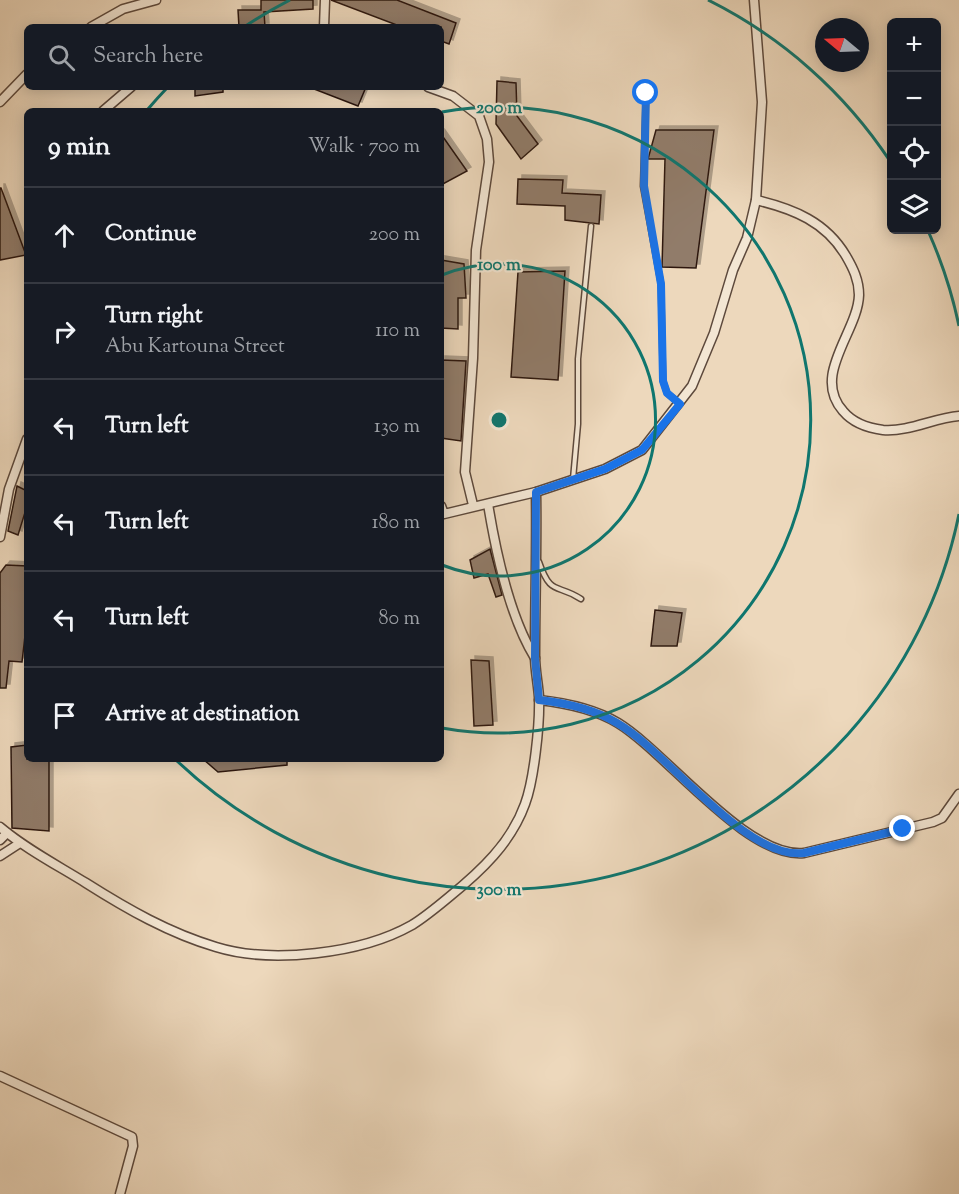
<!DOCTYPE html>
<meta charset="utf-8">
<style>
:root{--surface:#171b24;--page:#242831;--text:#f1f3f6;--muted:#9ea1a6;--line:#363941}
body{margin:0;font-family:"Sorts Mill Goudy",serif;background:var(--page);color:var(--text)}
.controls{position:absolute;right:18px;top:18px;display:grid;overflow:hidden;border-radius:9px;box-shadow:0 3px 15px #0003}
.controls button{width:54px;height:54px;display:grid;place-items:center;padding:0;border:0;border-bottom:2px solid var(--line);background:var(--surface);color:var(--text);font:30px sans-serif}
.compass{position:absolute;left:815px;top:18px;width:54px;height:54px;border-radius:50%;background:var(--surface);box-shadow:0 3px 15px #0003;rotate:289deg}
.stop{position:absolute;width:18px;height:18px;margin:-14px;border:4px solid #1a73e8;border-radius:50%;background:#fff}
.stop.end{background:#1a73e8;border-color:#fff;box-shadow:0 2px 6px #0008}
.list{margin:0;padding:0;list-style:none}
h2{display:flex;justify-content:space-between;align-items:center;height:78px;margin:0;padding:0 24px;font-size:26px}
h2 small{font-size:20px;font-weight:400;color:var(--muted)}
.list li{display:grid;grid-template-columns:39px 1fr auto;gap:18px;align-items:center;box-sizing:border-box;height:96px;padding:0 24px;border-top:2px solid var(--line)}
.list b{display:block;font-size:22px;white-space:nowrap}
.list p{margin:0;font-size:20px;white-space:nowrap;color:var(--muted)}
.list em{font-size:20px;font-style:normal;color:var(--muted)}
.icon{flex:none;width:33px;height:33px;fill:none;stroke:currentColor;stroke-width:2;stroke-linecap:round;stroke-linejoin:round}
.map{position:relative;flex:none;width:959px;height:1194px;overflow:hidden}
.search{position:absolute;background:var(--surface);box-shadow:0 3px 15px #0003;left:24px;top:24px;width:420px;height:66px;display:flex;align-items:center;gap:15px;box-sizing:border-box;padding:0 21px;border-radius:9px;color:var(--muted);font-size:22px}
.panel{position:absolute;background:var(--surface);box-shadow:0 3px 15px #0003;left:24px;top:108px;width:420px;height:654px;border-radius:9px}
.map>svg:first-child{display:block}
.building{fill:#917c6a;stroke:#2d1911;stroke-width:1.5;filter:url(#shadow)}
.lines{fill:none;stroke-linecap:round;stroke-linejoin:round}
.lane-casing{stroke:#5d493c;stroke-width:7}
.street-casing{stroke:#5d493c;stroke-width:11}
.lane{stroke:#f3e6d3;stroke-width:4}
.street{stroke:#f3e6d3;stroke-width:8}
.route{stroke:#1a73e8;stroke-width:8}
.ring{fill:none;stroke:#0f766e;stroke-width:3}
.centre{fill:#0f766e;stroke:#f3e6d3;stroke-width:3}
.ring-label{font-size:18px;text-anchor:middle;font-weight:bold;fill:#0f766e;stroke:#f3e6d3;stroke-width:4.5;stroke-linejoin:round;paint-order:stroke}
</style>
<div class="map">
<svg width="959" height="1194" viewBox="0 0 959 1194">
<defs>
<filter id="shadow"><feDropShadow dx="4" dy="-4" stdDeviation="0" flood-color="#0004"/></filter>
</defs>
<rect width="100%" height="100%" fill="#edd8bc"/>
<filter id="stains"><feTurbulence type="fractalNoise" baseFrequency=".00333" numOctaves="4"/><feColorMatrix values="0 0 0 0 .2 0 0 0 0 .09 0 0 0 0 .02 0 0 0 .5 -.17"/></filter>
<radialGradient id="worn" r=".72"><stop offset=".6" stop-color="#630" stop-opacity="0"/><stop offset="1" stop-color="#630" stop-opacity=".3"/></radialGradient>
<g class="building">
<polygon points="261,0 313,0 313,9 264,12 265,27 239,27 238,10 261,10"/>
<polygon points="331,0 397,0 456,23 449,44 441,41 441,27 402,27"/>
<polygon points="497,81 516,83 517,116 538,144 521,159 496,124"/>
<polygon points="195,87 223,87 223,92 195,96"/>
<polygon points="309,87 366,87 358,106"/>
<polygon points="656,130 714,130 696,268 662,267 665,159 648,159"/>
<polygon points="441,134 467,171 441,185"/>
<polygon points="518,179 563,180 562,193 601,195 599,224 565,220 565,206 517,204"/>
<polygon points="0,188 1,188 26,255 0,260"/>
<polygon points="441,260 464,264 466,298 458,298 458,329 441,328"/>
<polygon points="565,271 558,380 511,377 518,272"/>
<polygon points="441,360 466,361 461,441 441,438"/>
<polygon points="17,486 27,491 27,506 18,535 8,531"/>
<polygon points="490,549 502,595 496,597 488,574 474,578 470,560"/>
<polygon points="6,565 27,566 27,618 22,662 9,661 6,688 0,688 0,573"/>
<polygon points="655,610 682,613 677,646 651,646"/>
<polygon points="471,660 489,661 493,725 474,726"/>
<polygon points="27,745 27,759 49,759 49,831 12,828 11,747"/>
<polygon points="203,759 287,759 287,765 218,772"/>
</g>
<g class="lines">
<defs>
<g id="lane">
<polyline points="646,93 643,186 661,284 663,381 667,393 680,404"/>
<polyline points="573,479 578,424 578,359 591,226"/>
<path d="M539 562C551 597 557 583 581 599"/>
</g>
<g id="street">
<polyline points="91,27 123,9 156,0"/>
<polyline points="324,27 325,0"/>
<polyline points="428,87 453,96 479,116 487,139 489,162 476,250 473,358 465,472 473,505"/>
<polyline points="0,102 27,74"/>
<polyline points="103,111 131,87"/>
<path d="M756 200C794 209 826 222 846 256 853 268 859 280 859 295 858 332 811 375 843 411 853 423 867 428 883 430 909 432 934 418 959 416"/>
<path d="M488 504C496 553 509 616 535 658"/>
<polyline points="441,506 444,514 536,492 605,469 642,450 692,386 714,333 733,270 747,238 756,200 762,102 754,0"/>
<polyline points="0,537 9,489 27,439"/>
<path d="M539 700C566 703 595 709 618 723 667 753 747 859 804 853L933 822 942 818 959 794"/>
<path d="M0 827C26 849 57 865 86 883 127 909 169 933 216 947 271 964 361 954 412 925 425 917 437 907 449 897 481 871 511 843 525 804 534 780 540 724 539 697 538 683 535 670 535 656 535 601 537 546 536 492"/>
<polyline points="0,840 7,833"/>
<polyline points="0,856 20,843"/>
<polyline points="0,1076 132,1137 133,1146 120,1194"/>
</g>
</defs>
<use href="#lane" class="lane-casing"/>
<use href="#street" class="street-casing"/>
<use href="#lane" class="lane"/>
<use href="#street" class="street"/>
</g>
<g class="lines">
<path class="route" d="M646 93 644 186 661 284 663 381 667 393 680 404 642 450 605 469 536 492 535 658 539 700C566 703 594 709 617 723 668 752 745 860 804 853L903 829"/>
</g>
<g class="ring">
<path d="M442 275A156 156 0 1 1 442 565"/>
<path d="M442 112A313 313 0 1 1 442 728"/>
<path d="M959 514A469 469 0 0 1 176 760M148 109A469 469 0 0 1 167 88M244 27A469 469 0 0 1 290 0M708 0A469 469 0 0 1 890 161M929 233A469 469 0 0 1 959 326"/>
</g>
<circle cx="499" cy="420" r="9" class="centre"/>
<g class="ring-label">
<text x="499" y="113">200 m</text>
<text x="499" y="270">100 m</text>
<text x="499" y="895">300 m</text>
</g>
<rect width="100%" height="100%" filter="url(#stains)"/>
<rect width="100%" height="100%" fill="url(#worn)"/>
</svg>
<div class="controls">
<button>+</button>
<button>−</button>
<button><svg class="icon" aria-label="locate" viewBox="0 0 24 24"><circle cx="12" cy="12" r="6"/><path d="M12 2v4M12 18v4M2 12h4M18 12h4"/></svg></button>
<button><svg class="icon" aria-label="layers" viewBox="0 0 24 24"><path d="M12 4l9 5-9 5-9-5zM3 14l9 5 9-5"/></svg></button>
</div>
<svg class="compass" viewBox="-18 -18 36 36"><path d="M0-13l5 13h-10z" fill="#e53935"/><path d="M0 13l5-13h-10z" fill="#9ea1a6"/></svg>
<div class="stop" style="left:646px;top:93px"></div>
<div class="stop end" style="left:903px;top:829px"></div>
<div class="search"><svg class="icon" aria-label="search" viewBox="0 0 24 24"><circle cx="10" cy="10" r="6"/><path d="M15 15l6 6"/></svg>Search here</div>
<section class="panel">
<h2>9 min<small>Walk · 700 m</small></h2>
<ul class="list">
<li><svg class="icon" aria-label="ahead" viewBox="0 0 24 24"><path d="M12 20V5M6 11l6-6 6 6"/></svg><div><b>Continue</b></div><em>200 m</em></li>
<li><svg class="icon" aria-label="right" viewBox="0 0 24 24"><path d="M7 20v-9h11M14 6l5 5-5 5"/></svg><div><b>Turn right</b><p>Abu Kartouna Street</p></div><em>110 m</em></li>
<li><svg class="icon" aria-label="left" viewBox="0 0 24 24"><path d="M17 20v-9H6M10 6l-5 5 5 5"/></svg><div><b>Turn left</b></div><em>130 m</em></li>
<li><svg class="icon" aria-label="left" viewBox="0 0 24 24"><path d="M17 20v-9H6M10 6l-5 5 5 5"/></svg><div><b>Turn left</b></div><em>180 m</em></li>
<li><svg class="icon" aria-label="left" viewBox="0 0 24 24"><path d="M17 20v-9H6M10 6l-5 5 5 5"/></svg><div><b>Turn left</b></div><em>80 m</em></li>
<li><svg class="icon" aria-label="arrive" viewBox="0 0 24 24"><path d="M6 21V4h12l-3 4 3 4H6"/></svg><div><b>Arrive at destination</b></div></li>
</ul>
</section>
</div>
